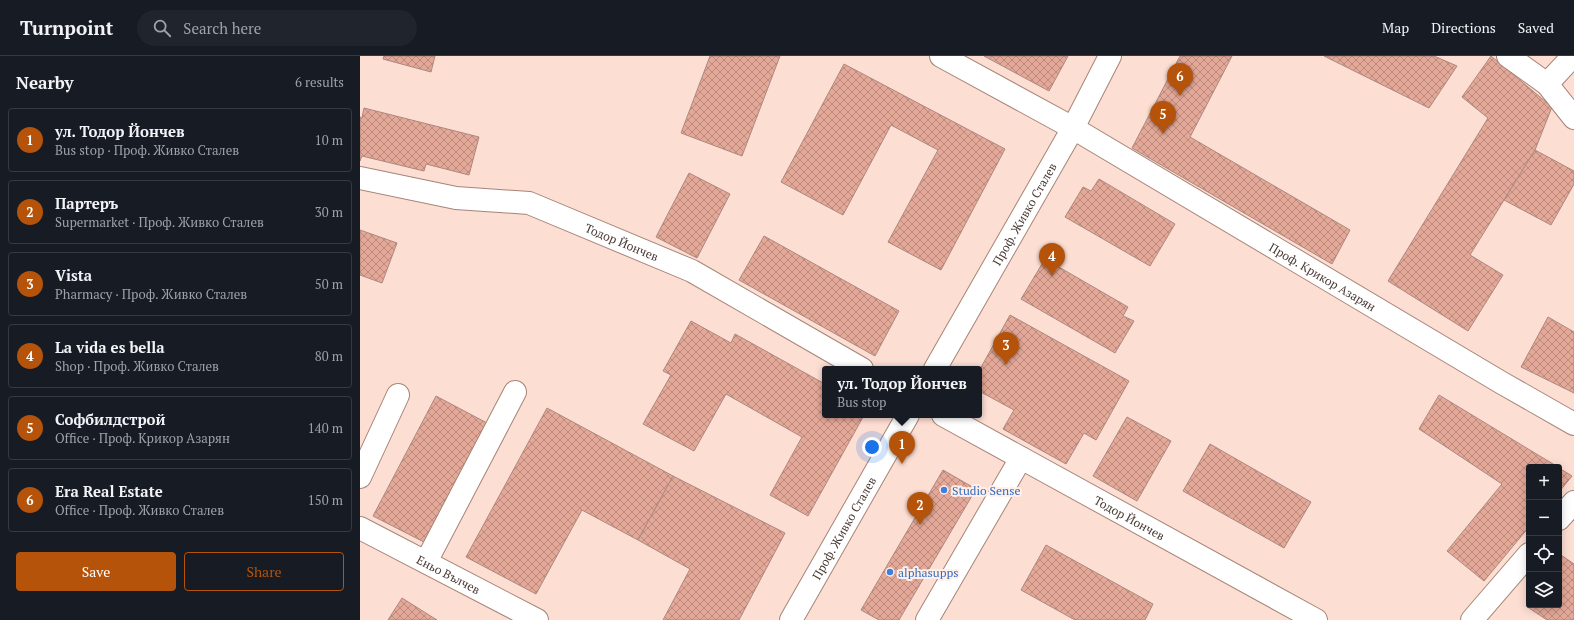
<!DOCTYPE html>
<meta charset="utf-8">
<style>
:root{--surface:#171b24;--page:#20242c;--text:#f1f3f6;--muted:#9ea1a6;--line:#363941;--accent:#b45309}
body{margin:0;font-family:"PT Serif",serif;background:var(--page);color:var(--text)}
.controls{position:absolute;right:12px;bottom:12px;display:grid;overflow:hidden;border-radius:4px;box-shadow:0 2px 10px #0003}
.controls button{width:36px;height:36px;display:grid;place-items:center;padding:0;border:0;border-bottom:1px solid var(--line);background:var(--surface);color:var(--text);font:20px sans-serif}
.you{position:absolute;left:512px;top:391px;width:14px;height:14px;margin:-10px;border:3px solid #fff;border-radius:50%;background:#1a73e8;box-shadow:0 0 0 6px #1a73e833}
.badge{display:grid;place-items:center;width:26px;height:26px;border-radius:50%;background:var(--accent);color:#fff;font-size:13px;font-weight:700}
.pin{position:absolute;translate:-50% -33px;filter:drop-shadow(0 1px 2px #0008)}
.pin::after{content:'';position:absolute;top:21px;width:14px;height:12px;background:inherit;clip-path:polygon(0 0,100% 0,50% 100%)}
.popup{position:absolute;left:462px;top:310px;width:160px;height:52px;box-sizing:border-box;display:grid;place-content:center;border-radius:4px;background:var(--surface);filter:drop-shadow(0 1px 3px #0005);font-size:13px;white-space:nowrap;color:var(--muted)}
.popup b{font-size:15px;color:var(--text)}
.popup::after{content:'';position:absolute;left:50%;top:100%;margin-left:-8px;border:8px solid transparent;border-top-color:var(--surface)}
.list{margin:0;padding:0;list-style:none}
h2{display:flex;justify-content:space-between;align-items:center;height:52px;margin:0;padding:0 16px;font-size:17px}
h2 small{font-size:13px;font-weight:400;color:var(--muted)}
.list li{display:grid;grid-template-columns:26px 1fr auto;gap:12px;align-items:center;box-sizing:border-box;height:64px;margin:0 8px 8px;padding:0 8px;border:1px solid var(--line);border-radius:4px}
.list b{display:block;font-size:15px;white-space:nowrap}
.list p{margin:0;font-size:13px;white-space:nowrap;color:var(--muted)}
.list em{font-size:13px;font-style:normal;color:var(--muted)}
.actions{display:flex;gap:8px;padding:12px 16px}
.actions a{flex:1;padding:9px 0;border:1px solid var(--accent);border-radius:4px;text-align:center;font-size:14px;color:var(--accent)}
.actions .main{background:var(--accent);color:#fff}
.icon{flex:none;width:22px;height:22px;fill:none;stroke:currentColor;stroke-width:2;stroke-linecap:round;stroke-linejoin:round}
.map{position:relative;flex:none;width:1214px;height:564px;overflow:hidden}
header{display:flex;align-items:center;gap:24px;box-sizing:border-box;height:56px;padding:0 20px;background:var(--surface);border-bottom:1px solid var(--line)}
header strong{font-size:19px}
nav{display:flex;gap:22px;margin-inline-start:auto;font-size:14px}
.search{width:280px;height:36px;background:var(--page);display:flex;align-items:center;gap:10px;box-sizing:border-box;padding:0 14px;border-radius:22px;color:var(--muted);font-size:15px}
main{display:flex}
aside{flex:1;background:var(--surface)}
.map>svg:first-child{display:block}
.building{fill:url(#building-cross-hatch);stroke:#ad887f}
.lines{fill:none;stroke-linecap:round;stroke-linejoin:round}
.minor-casing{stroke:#a78477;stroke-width:24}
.minor{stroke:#fff;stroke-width:22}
.shop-dot{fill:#3f7fe0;stroke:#ffefe9;stroke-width:1.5}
.labels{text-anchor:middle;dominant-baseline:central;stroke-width:4;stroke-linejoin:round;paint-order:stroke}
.street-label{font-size:12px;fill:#473832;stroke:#ffefe9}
.shop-label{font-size:12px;fill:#366cbe;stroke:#ffefe9;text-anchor:start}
</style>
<header>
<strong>Turnpoint</strong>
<div class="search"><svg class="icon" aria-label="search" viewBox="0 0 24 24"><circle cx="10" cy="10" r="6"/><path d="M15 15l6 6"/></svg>Search here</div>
<nav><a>Map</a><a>Directions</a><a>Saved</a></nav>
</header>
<main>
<aside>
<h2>Nearby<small>6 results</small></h2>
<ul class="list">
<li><span class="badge">1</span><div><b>ул. Тодор Йончев</b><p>Bus stop · Проф. Живко Сталев</p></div><em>10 m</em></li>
<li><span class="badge">2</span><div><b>Партеръ</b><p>Supermarket · Проф. Живко Сталев</p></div><em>30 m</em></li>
<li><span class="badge">3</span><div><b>Vista</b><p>Pharmacy · Проф. Живко Сталев</p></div><em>50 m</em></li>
<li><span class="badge">4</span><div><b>La vida es bella</b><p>Shop · Проф. Живко Сталев</p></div><em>80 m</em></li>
<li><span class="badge">5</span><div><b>Софбилдстрой</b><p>Office · Проф. Крикор Азарян</p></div><em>140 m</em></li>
<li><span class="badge">6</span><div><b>Era Real Estate</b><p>Office · Проф. Живко Сталев</p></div><em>150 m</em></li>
</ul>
<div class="actions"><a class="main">Save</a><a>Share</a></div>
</aside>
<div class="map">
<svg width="1214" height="564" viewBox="0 0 1214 564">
<defs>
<pattern id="building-cross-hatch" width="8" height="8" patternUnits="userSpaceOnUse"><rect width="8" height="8" fill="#e4a898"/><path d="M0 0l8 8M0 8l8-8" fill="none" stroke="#bb8a7d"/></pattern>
</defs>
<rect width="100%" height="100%" fill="#fdded3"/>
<g class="building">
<polygon points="24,0 75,0 71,16 23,3"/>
<polygon points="350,0 420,0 382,100 321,77"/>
<polygon points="624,0 708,0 689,35"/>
<polygon points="820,0 872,0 830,81 990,174 972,208 772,92"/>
<polygon points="964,0 1074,0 1097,10 1069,52"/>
<polygon points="1131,0 1192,51 1175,94 1110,199 1143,219 1108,275 1028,225 1128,62 1102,41"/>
<polygon points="484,8 645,93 581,214 528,186 578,94 531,69 483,159 421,126"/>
<polygon points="4,52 119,81 109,119 66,108 64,115 2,100 0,105 0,61 2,62"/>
<polygon points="1175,94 1214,115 1214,128 1191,169 1144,144"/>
<polygon points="329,117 370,138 337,202 296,181"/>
<polygon points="739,123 815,168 790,210 705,161 723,131 731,135"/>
<polygon points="0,174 37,187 22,227 0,219"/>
<polygon points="404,180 539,255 515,300 379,224"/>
<polygon points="685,203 768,251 763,260 774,265 755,297 661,243"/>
<polygon points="650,259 769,325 736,384 724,377 706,408 643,373 654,354 619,335 619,315"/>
<polygon points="1188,261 1214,276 1214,337 1161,311"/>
<polygon points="331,265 371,287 375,278 465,328 465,359 501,359 503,361 448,460 410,439 442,381 366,338 334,395 283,368 311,319 303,315"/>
<polygon points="1079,339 1198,411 1169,411 1169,471 1124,525 1087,495 1142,428 1059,373"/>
<polygon points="76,340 127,367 64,486 13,460"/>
<polygon points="187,352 313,420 278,484 222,454 176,538 106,501"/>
<polygon points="767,361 811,385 777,445 733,420"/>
<polygon points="850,388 951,446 924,492 823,435"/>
<polygon points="1199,412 1212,420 1199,436"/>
<polygon points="583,414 616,433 539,564 519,564 501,554"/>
<polygon points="313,420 425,477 379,564 303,564 330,513 278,484"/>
<polygon points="686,489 793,548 785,564 715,564 661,534"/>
<polygon points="1201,499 1214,508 1214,564 1187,564 1166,550 1169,546 1169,549 1199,549 1199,502"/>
<polygon points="42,542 77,564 28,564"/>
</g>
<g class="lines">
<defs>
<g id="minor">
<path id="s1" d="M581 0 713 72 1142 327 1214 368"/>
<polyline points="1148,0 1187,28 1214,62"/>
<polyline points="1187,28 1213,0"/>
<path id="s2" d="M0 122 96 142 169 147 332 215 502 313"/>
<path id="s3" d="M575 313 713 72 750 0"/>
<path id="s4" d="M583 359 956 564"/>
<polyline points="0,421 38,339"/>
<polyline points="1199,463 1214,446"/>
<path id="s5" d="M0 472 177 564"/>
<polyline points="66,506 155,336"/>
<path id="s6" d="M431 564 548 359"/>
<polyline points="567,564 661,402"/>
<polyline points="1112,564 1169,498"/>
</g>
</defs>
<use href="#minor" class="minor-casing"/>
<use href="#minor" class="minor"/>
</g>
<g class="shop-dot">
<circle cx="584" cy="434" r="4"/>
<circle cx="530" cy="516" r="4"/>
</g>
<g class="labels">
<g class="street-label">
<text stroke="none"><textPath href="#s3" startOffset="179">Проф. Живко Сталев</textPath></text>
<text stroke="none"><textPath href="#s2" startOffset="272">Тодор Йончев</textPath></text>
<text stroke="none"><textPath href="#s1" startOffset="441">Проф. Крикор Азарян</textPath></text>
<text stroke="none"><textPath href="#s4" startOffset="213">Тодор Йончев</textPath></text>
<text stroke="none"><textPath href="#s6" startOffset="106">Проф. Живко Сталев</textPath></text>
<text stroke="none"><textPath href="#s5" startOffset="100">Еньо Вълчев</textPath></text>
</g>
<g class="shop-label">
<text x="592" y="434">Studio Sense</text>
<text x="538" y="516">alphasupps</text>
</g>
</g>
</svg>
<div class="controls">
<button>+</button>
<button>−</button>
<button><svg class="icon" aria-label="locate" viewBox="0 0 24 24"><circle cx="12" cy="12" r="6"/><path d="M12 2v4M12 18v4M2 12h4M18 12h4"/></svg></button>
<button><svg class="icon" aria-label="layers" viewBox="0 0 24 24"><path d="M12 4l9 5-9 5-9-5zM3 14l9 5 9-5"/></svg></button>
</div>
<div class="you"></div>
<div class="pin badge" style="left:542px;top:408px">1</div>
<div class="popup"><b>ул. Тодор Йончев</b>Bus stop</div>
<div class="pin badge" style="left:560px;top:469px">2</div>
<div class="pin badge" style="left:646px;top:309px">3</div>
<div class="pin badge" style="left:692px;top:220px">4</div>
<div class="pin badge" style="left:803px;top:78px">5</div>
<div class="pin badge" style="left:820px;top:40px">6</div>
</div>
</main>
